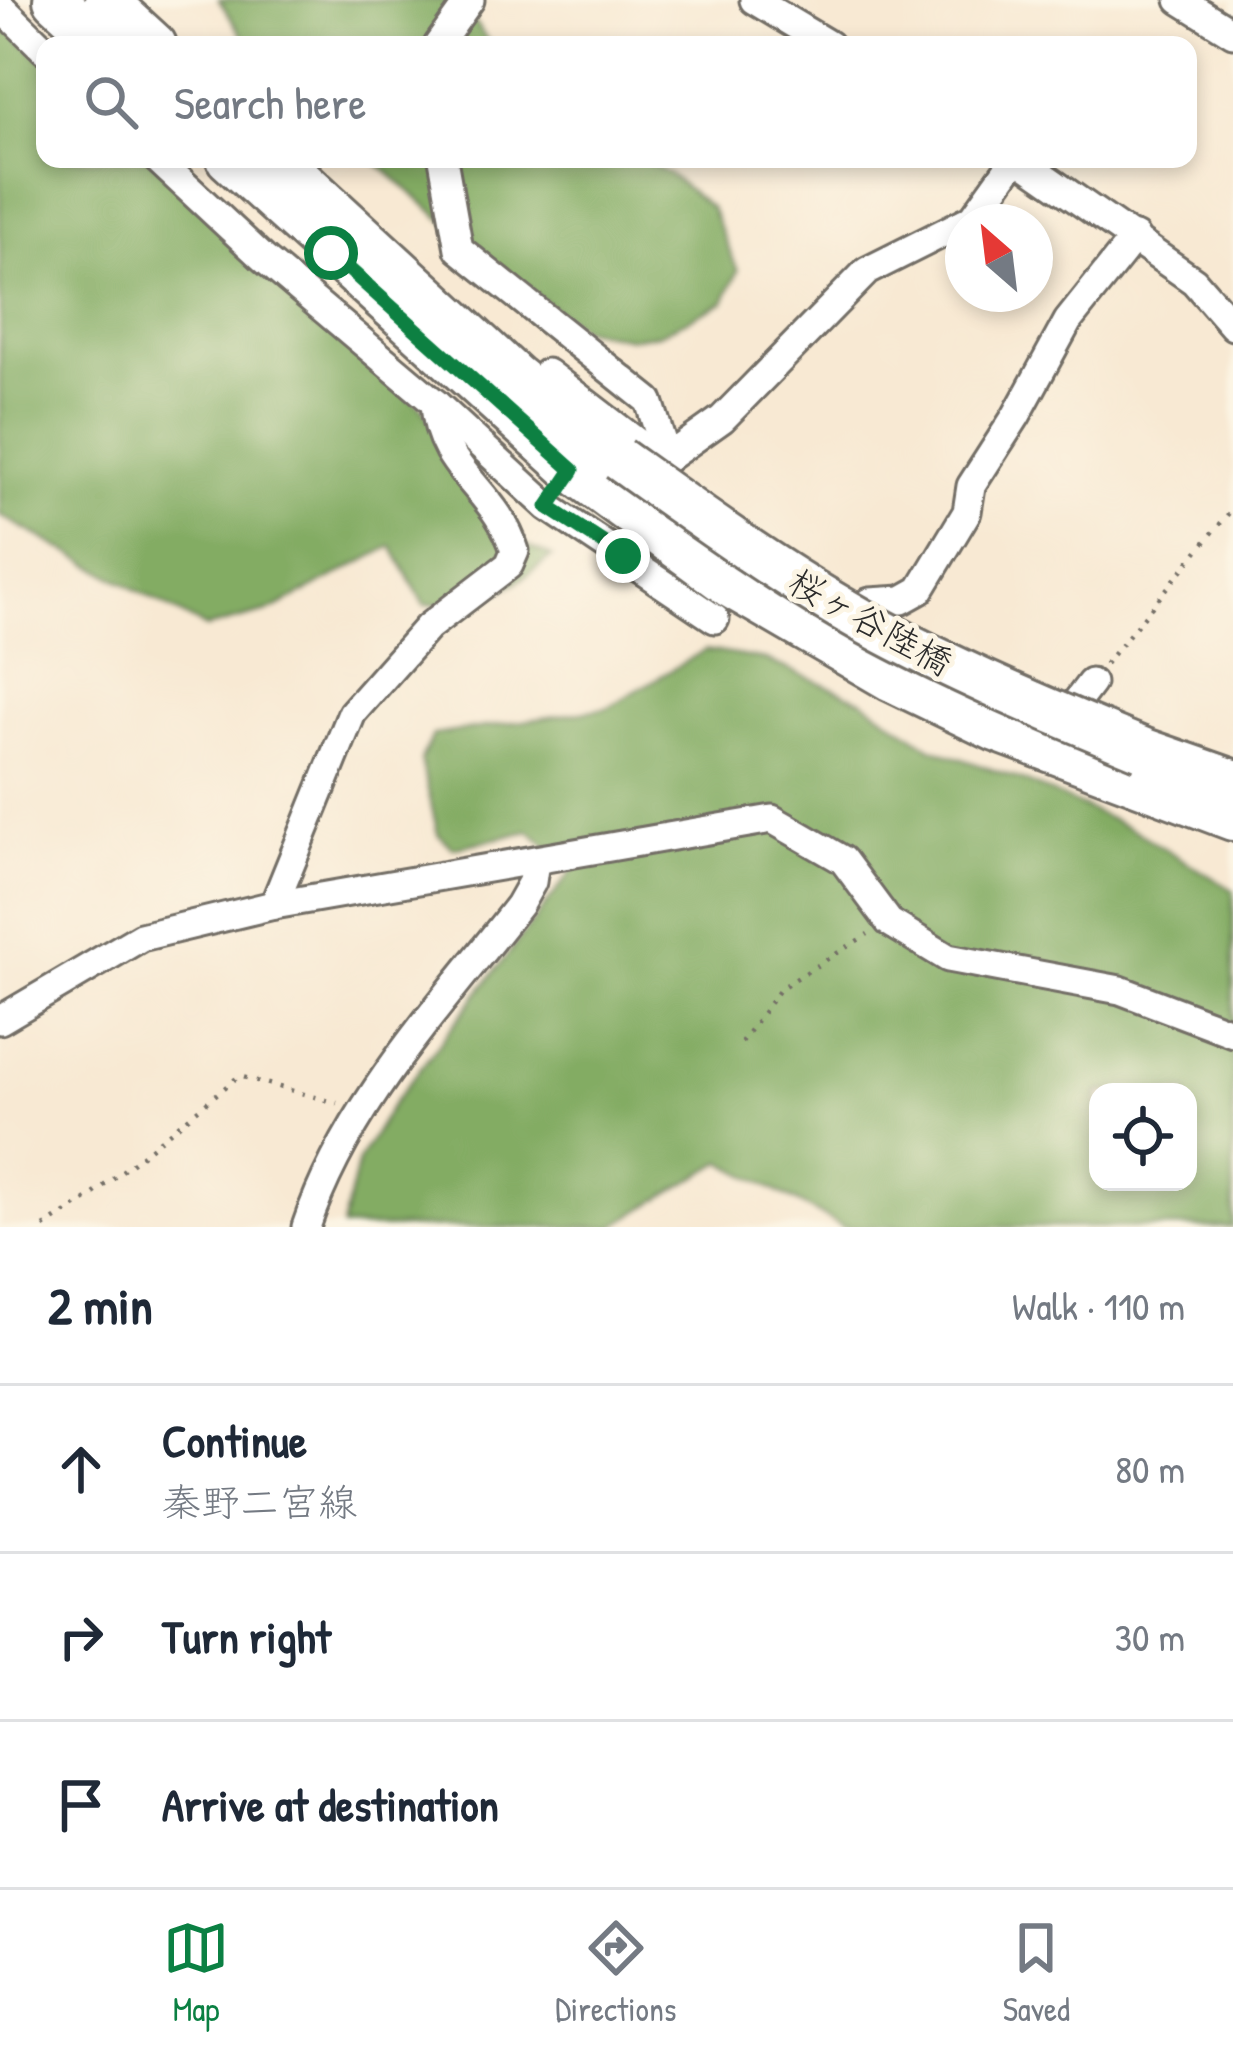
<!DOCTYPE html>
<meta charset="utf-8">
<style>
:root{--surface:#fff;--page:#f2f2f3;--text:#1f2937;--muted:#747a83;--line:#e0e1e3;--accent:#0b8043}
body{margin:0;font-family:"Patrick Hand","Klee One",sans-serif;background:var(--page);color:var(--text)}
.controls{position:absolute;right:36px;bottom:36px;display:grid;overflow:hidden;border-radius:24px;box-shadow:0 6px 18px #0003}
.controls button{width:108px;height:108px;display:grid;place-items:center;padding:0;border:0;border-bottom:3px solid var(--line);background:var(--surface);color:var(--text);font:60px sans-serif}
.compass{position:absolute;left:945px;top:204px;width:108px;height:108px;border-radius:50%;background:var(--surface);box-shadow:0 6px 18px #0003;rotate:332deg}
.stop{position:absolute;width:36px;height:36px;margin:-27px;border:9px solid #0b8043;border-radius:50%;background:#fff}
.stop.end{background:#0b8043;border-color:#fff;box-shadow:0 3px 12px #0008}
.list{margin:0;padding:0;list-style:none}
h2{display:flex;justify-content:space-between;align-items:center;height:156px;margin:0;padding:0 48px;font-size:51px}
h2 small{font-size:39px;font-weight:400;color:var(--muted)}
.list li{display:grid;grid-template-columns:78px 1fr auto;gap:36px;align-items:center;box-sizing:border-box;height:168px;padding:0 48px;border-top:3px solid var(--line)}
.list b{display:block;font-size:45px;white-space:nowrap}
.list p{margin:0;font-size:39px;white-space:nowrap;color:var(--muted)}
.list em{font-size:39px;font-style:normal;color:var(--muted)}
.icon{flex:none;width:66px;height:66px;fill:none;stroke:currentColor;stroke-width:2;stroke-linecap:round;stroke-linejoin:round}
.map{position:relative;flex:none;width:1233px;height:1227px;overflow:hidden}
.search{position:absolute;background:var(--surface);box-shadow:0 6px 18px #0003;left:36px;right:36px;top:36px;height:132px;display:flex;align-items:center;gap:30px;box-sizing:border-box;padding:0 42px;border-radius:24px;color:var(--muted);font-size:45px}
.sheet{height:660px;background:var(--surface)}
nav{display:flex;justify-content:space-around;align-items:center;box-sizing:border-box;height:168px;border-top:3px solid var(--line);background:var(--surface);font-size:33px;color:var(--muted)}
nav a{display:grid;justify-items:center;gap:6px}
nav .on{color:var(--accent)}
.map>svg:first-child{display:block}
.forest{fill:#83ac64;stroke:#576c48;stroke-width:3;fill-rule:evenodd}
.lines{fill:none;stroke-linecap:round;stroke-linejoin:round}
.minor-casing{stroke:#736e66;stroke-width:33}
.primary-casing{stroke:#736e66;stroke-width:48}
.path{stroke:#736e66;stroke-width:4.5;stroke-dasharray:3 9;stroke-linecap:butt}
.minor{stroke:#fff;stroke-width:27}
.primary{stroke:#fff;stroke-width:42}
.primary-bridge-casing{stroke:#736e66;stroke-width:48;stroke-linecap:butt}
.primary-bridge{stroke:#fff;stroke-width:42}
.route{stroke:#0b8043;stroke-width:15}
.labels{text-anchor:middle;dominant-baseline:central;stroke-width:10;stroke-linejoin:round;paint-order:stroke}
.street-label{font-size:36px;fill:#2b2b2b;stroke:#fcf5e5}
</style>
<div class="map">
<svg width="1233" height="1227" viewBox="0 0 1233 1227">
<rect width="100%" height="100%" fill="#fcf5e5"/>
<filter id="ink" filterUnits="userSpaceOnUse"><feTurbulence type="fractalNoise" baseFrequency=".00833" numOctaves="2"/><feDisplacementMap in="SourceGraphic" scale="24" xChannelSelector="R" yChannelSelector="G"/><feConvolveMatrix kernelMatrix="1 2 1 2 8 2 1 2 1" color-interpolation-filters="sRGB"/></filter>
<filter id="wash" filterUnits="userSpaceOnUse"><feTurbulence type="fractalNoise" baseFrequency=".004" numOctaves="4" result="noise"/><feDisplacementMap in="SourceGraphic" scale="48" xChannelSelector="R" yChannelSelector="G"/><feGaussianBlur stdDeviation="2.7" result="paint"/><feColorMatrix in="noise" values="0 0 0 0 0 0 0 0 0 0 0 0 0 0 0 0 0 1.4 0 .05"/><feComposite in="paint" operator="in"/></filter>
<g filter="url(#wash)">
<rect width="100%" height="100%" fill="#f8e9d3"/>
<g class="forest">
<polygon points="219,0 458,0 491,45 248,45"/>
<path d="M0 23 45 61V159H150L423 409 492 529 552 557C499 596 490 602 424 605L392 546 268 612 206 628 0 515Z"/>
<polygon points="372,159 640,159 669,174 711,208 738,271 724,302 658,334 630,338 581,328 499,268"/>
<path d="M705 650 766 660 862 700 931 748 1022 780 1132 829 1233 890V1227H843L722 1162 612 1227H342L358 1161 392 1105 572 871 530 831 453 848 438 834 421 760 433 735 607 708ZM1098 1092H1188V1182H1098Z"/>
</g>
</g>
<g filter="url(#ink)">
<g class="lines">
<defs>
<g id="minor">
<polyline points="754,0 829,45"/>
<polyline points="1180,0 1233,33"/>
<polyline points="0,6 45,50"/>
<polyline points="438,45 470,0"/>
<polyline points="157,159 263,258 435,403 548,507 715,619"/>
<polyline points="443,159 459,249 649,401 667,458"/>
<polyline points="1019,159 1194,281 1233,326"/>
<polyline points="965,222 973,218 1015,159"/>
<polyline points="547,373 647,450 667,458"/>
<polyline points="667,458 722,419 867,271 963,223"/>
<polyline points="875,629 864,611 870,602 902,600 920,590 967,512 971,486 1016,416 1068,321 1135,237"/>
<polyline points="1057,728 1091,683"/>
<path d="M274 905 352 713 428 627 509 565 515 551C497 490 438 470 435 403"/>
<polyline points="0,1020 141,937 274,905 772,819 843,860 889,922 948,958 1120,990 1233,1033"/>
<path d="M306 1227C348 1103 440 1007 519 905L532 882 535 861"/>
</g>
<g id="primary">
<polyline points="55,0 104,45"/>
<polyline points="106,0 155,45"/>
<polyline points="228,159 573,471 730,586 890,679 996,730 1233,819"/>
<polyline points="279,159 515,376 619,459"/>
<polyline points="1142,749 1233,781"/>
</g>
</defs>
<use href="#minor" class="minor-casing"/>
<use href="#primary" class="primary-casing"/>
<g class="path">
<polyline points="1105,664 1233,508"/>
<polyline points="741,1042 781,988 868,934"/>
<polyline points="44,1227 90,1197 239,1076 337,1103"/>
</g>
<use href="#minor" class="minor"/>
<use href="#primary" class="primary"/>
<defs>
<path id="primary-bridge" d="M619 459C699 516 779 574 865 622 954 671 1047 710 1142 749"/>
</defs>
<use href="#primary-bridge" class="primary-bridge-casing"/>
<use href="#primary-bridge" class="primary-bridge"/>
</g>
</g>
<g class="lines" filter="url(#ink)">
<polyline class="route" points="331,253 573,470 548,507 623,556"/>
</g>
<g class="labels">
<g class="street-label">
<text transform="translate(871 621) rotate(29)">桜ヶ谷陸橋</text>
</g>
</g>
</svg>
<div class="controls">
<button><svg class="icon" aria-label="locate" viewBox="0 0 24 24"><circle cx="12" cy="12" r="6"/><path d="M12 2v4M12 18v4M2 12h4M18 12h4"/></svg></button>
</div>
<svg class="compass" viewBox="-18 -18 36 36"><path d="M0-13l5 13h-10z" fill="#e53935"/><path d="M0 13l5-13h-10z" fill="#747a83"/></svg>
<div class="stop" style="left:331px;top:253px"></div>
<div class="stop end" style="left:623px;top:556px"></div>
<div class="search"><svg class="icon" aria-label="search" viewBox="0 0 24 24"><circle cx="10" cy="10" r="6"/><path d="M15 15l6 6"/></svg>Search here</div>
</div>
<section class="sheet">
<h2>2 min<small>Walk · 110 m</small></h2>
<ul class="list">
<li><svg class="icon" aria-label="ahead" viewBox="0 0 24 24"><path d="M12 20V5M6 11l6-6 6 6"/></svg><div><b>Continue</b><p>秦野二宮線</p></div><em>80 m</em></li>
<li><svg class="icon" aria-label="right" viewBox="0 0 24 24"><path d="M7 20v-9h11M14 6l5 5-5 5"/></svg><div><b>Turn right</b></div><em>30 m</em></li>
<li><svg class="icon" aria-label="arrive" viewBox="0 0 24 24"><path d="M6 21V4h12l-3 4 3 4H6"/></svg><div><b>Arrive at destination</b></div></li>
</ul>
</section>
<nav>
<a class="on"><svg class="icon" aria-label="map" viewBox="0 0 24 24"><path d="M3 6l6-2 6 2 6-2v14l-6 2-6-2-6 2zM9 4v14M15 6v14"/></svg>Map</a>
<a><svg class="icon" aria-label="directions" viewBox="0 0 24 24"><path d="M12 3l9 9-9 9-9-9zM9 14v-3h6M13 9l2 2-2 2"/></svg>Directions</a>
<a><svg class="icon" aria-label="saved" viewBox="0 0 24 24"><path d="M7 4h10v16l-5-4-5 4z"/></svg>Saved</a>
</nav>
